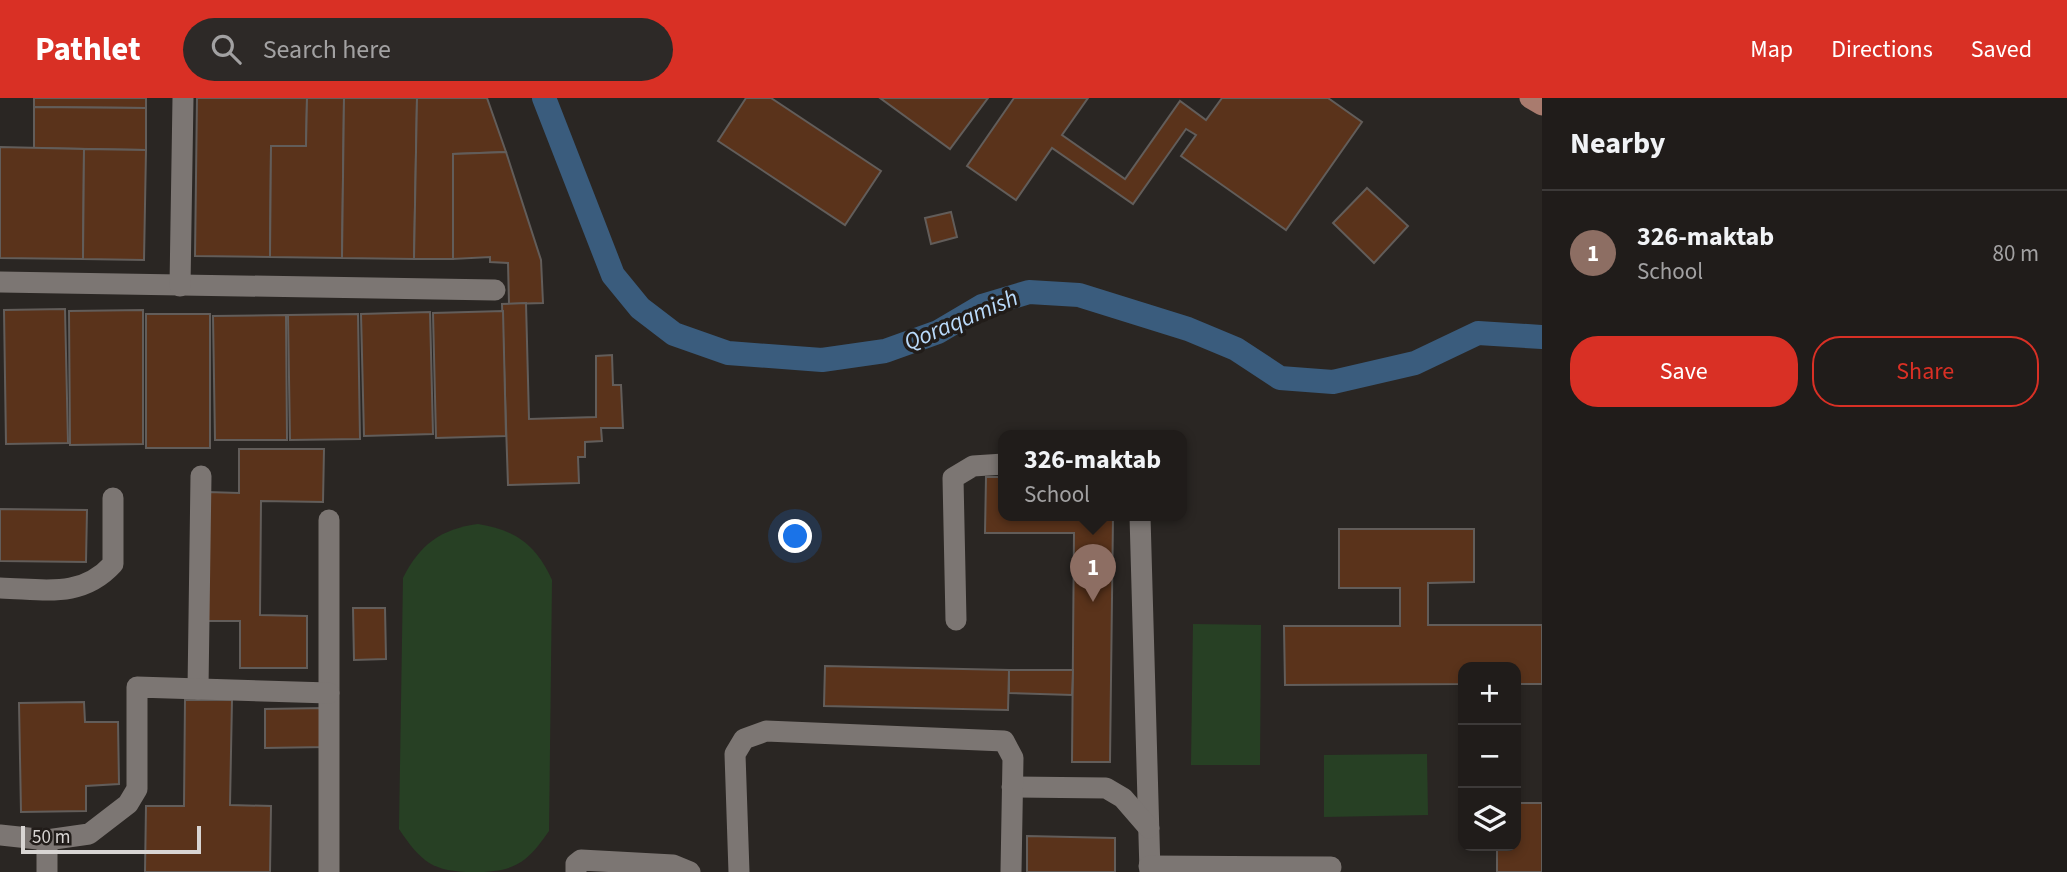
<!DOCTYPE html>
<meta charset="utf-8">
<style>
:root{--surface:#201c1a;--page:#2d2927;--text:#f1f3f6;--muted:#a2a1a2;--line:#3d3a39;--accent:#d93025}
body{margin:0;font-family:"Source Sans 3",sans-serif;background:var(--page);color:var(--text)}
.controls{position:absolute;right:21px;bottom:21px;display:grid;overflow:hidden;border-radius:14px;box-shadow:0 4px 10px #0003}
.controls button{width:63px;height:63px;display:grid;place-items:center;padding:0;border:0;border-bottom:2px solid var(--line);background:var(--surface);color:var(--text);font:35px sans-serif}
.scale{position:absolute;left:21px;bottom:18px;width:180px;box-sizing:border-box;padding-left:7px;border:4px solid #d8d5d3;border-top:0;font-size:19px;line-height:24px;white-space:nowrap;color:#d8d5d3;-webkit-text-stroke:5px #211c19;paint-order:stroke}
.you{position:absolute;left:796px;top:439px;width:24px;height:24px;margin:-18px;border:5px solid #fff;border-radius:50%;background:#1a73e8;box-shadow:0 0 0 10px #1a73e833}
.badge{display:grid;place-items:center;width:46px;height:46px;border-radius:50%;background:var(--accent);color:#fff;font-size:23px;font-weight:700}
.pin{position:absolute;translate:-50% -58px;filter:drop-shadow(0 2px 4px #0008)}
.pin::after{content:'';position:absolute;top:37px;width:24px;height:21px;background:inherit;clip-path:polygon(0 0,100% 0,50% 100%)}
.popup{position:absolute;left:998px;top:332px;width:189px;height:91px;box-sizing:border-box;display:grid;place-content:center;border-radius:14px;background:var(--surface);filter:drop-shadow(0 2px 5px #0005);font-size:23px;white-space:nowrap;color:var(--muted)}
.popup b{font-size:26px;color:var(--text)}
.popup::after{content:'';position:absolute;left:50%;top:100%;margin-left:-14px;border:14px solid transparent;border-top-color:var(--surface)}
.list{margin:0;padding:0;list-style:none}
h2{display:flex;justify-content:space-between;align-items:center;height:91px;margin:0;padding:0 28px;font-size:30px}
h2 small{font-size:23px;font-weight:400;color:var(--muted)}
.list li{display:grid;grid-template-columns:46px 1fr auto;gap:21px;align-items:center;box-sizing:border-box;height:126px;padding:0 28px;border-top:2px solid var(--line)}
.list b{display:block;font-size:26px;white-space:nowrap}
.list p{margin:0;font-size:23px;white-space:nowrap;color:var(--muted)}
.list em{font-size:23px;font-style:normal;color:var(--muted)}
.actions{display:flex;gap:14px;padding:21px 28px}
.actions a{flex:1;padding:16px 0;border:2px solid var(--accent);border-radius:28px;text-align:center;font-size:24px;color:var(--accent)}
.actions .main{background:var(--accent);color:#fff}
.icon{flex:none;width:38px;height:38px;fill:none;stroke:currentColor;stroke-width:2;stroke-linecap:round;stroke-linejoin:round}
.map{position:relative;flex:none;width:1542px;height:774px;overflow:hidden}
header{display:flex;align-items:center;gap:42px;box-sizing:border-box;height:98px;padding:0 35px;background:var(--accent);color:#fff}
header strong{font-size:33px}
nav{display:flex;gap:38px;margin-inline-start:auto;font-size:24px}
.search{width:490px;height:63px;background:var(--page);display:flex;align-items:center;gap:18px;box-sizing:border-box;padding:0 24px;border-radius:38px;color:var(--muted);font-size:26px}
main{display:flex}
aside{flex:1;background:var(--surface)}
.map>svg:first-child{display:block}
.green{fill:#274024}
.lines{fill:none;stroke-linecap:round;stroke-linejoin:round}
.canal{stroke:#3a5c7d;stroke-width:24}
.building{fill:#5a331b;stroke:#625d5a;stroke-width:2}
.minor{stroke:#7c7673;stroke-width:21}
.major{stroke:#a97b6e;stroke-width:21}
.labels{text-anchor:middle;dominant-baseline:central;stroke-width:7;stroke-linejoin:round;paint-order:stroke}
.water-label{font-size:24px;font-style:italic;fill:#b9dafb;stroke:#211c19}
</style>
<header>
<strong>Pathlet</strong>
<div class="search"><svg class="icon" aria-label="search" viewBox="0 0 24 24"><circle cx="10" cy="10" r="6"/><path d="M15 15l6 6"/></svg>Search here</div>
<nav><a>Map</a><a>Directions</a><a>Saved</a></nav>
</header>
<main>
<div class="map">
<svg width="1542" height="774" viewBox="0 0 1542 774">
<rect width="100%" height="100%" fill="#2a2623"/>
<g class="green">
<path d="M478 426C516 432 536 447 552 482L549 733C526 766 514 774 473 774 433 774 421 764 399 731L403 480C420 446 441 431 478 426Z"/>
<polygon points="1193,526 1261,527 1260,667 1191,667"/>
<polygon points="1427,656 1428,717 1324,719 1324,657"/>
</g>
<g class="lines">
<polyline class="canal" points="544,0 613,177 640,210 674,236 728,255 822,262 885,253 938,234 982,208 1029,194 1079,197 1188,231 1236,251 1280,280 1333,284 1415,265 1478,235 1542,239"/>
</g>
<g class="building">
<polygon points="34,0 146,0 146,10 34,9"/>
<polygon points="197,0 307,0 306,48 271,48 270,159 195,158"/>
<polygon points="307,0 344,0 342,160 270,159 271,48 306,48"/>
<polygon points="344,0 417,0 414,161 342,160"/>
<polygon points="417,0 487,0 506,54 453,56 453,161 414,161"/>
<polygon points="746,0 771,0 881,73 845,127 718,43"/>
<polygon points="880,0 988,0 950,51"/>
<polygon points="1014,0 1088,0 1062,37 1125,81 1180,3 1206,22 1222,0 1328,0 1362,24 1286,132 1181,58 1196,37 1186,31 1133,106 1052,50 1016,102 967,68"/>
<polygon points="34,9 146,10 146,52 34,50"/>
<polygon points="0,49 84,51 83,161 0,160"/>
<polygon points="84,51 146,52 144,162 83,161"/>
<polygon points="506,54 541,162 543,205 509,206 508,165 490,164 490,159 453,161 453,56"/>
<polygon points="1367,90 1408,128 1374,165 1333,125"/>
<polygon points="951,114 957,139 931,146 925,120"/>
<polygon points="526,205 529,321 596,319 596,258 612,257 613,287 621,287 623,330 601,330 602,343 585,344 585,359 578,359 579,385 508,387 502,206"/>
<polygon points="65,211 68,345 6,346 4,212"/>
<polygon points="143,212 143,346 70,347 69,213"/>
<polygon points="503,213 506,338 436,340 433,215"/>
<polygon points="430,214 433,336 364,338 361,216"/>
<rect x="146" y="216" width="64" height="134"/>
<polygon points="358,216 360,341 290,342 288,217"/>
<polygon points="286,217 287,342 215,342 213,218"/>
<polygon points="239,351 324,351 323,404 261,403 260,517 307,518 307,570 240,570 240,523 206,523 208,394 239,395"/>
<polygon points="986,379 1004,379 1004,418 1113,418 1110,664 1072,664 1074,435 985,435"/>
<polygon points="0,411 87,412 86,464 0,463"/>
<polygon points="1339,431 1474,431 1474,484 1428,485 1428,527 1542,527 1542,586 1516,586 1516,569 1463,569 1463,586 1285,587 1284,528 1400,528 1400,490 1339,490"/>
<polygon points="353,510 385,510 386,561 354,562"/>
<polygon points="825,568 1009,572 1008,612 824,608"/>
<polygon points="1009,572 1073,572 1072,597 1009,595"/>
<polygon points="185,602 232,602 230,707 271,708 270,774 145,774 146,708 184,708"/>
<polygon points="84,604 85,624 118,624 119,686 86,688 86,713 21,714 19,605"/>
<polygon points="324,610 325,649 265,650 265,611"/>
<polygon points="1516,705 1542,705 1542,774 1497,774 1497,748 1516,748"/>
<polygon points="1027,738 1115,740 1115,774 1027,774"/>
</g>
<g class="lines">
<g class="minor">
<polyline points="0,184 495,192"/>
<polyline points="180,188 183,0"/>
<polyline points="1140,418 1150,774"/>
<polyline points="329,422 329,774"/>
<path d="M0 490C44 491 81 501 113 466V400"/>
<polyline points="956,522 953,380 973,368 1004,366"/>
<polyline points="198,591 201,378"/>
<polyline points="1012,689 1106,690 1123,700 1149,730"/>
<polyline points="0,737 47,742 89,736 128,706 137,691 137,589 329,595"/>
<polyline points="47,742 47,774"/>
<polyline points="1149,768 1331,769"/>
<polyline points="576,774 576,766 581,762 673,767 690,774"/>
<polyline points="739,774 735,656 744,641 766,633 1004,643 1013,660 1011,774"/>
</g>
<polyline class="major" points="1530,0 1542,7"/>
</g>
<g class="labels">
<g class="water-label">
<text transform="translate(961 222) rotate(-23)">Qoraqamish</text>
</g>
</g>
</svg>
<div class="controls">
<button>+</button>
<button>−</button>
<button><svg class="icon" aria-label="layers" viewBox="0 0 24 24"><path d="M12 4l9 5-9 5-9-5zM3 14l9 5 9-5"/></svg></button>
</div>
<div class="scale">50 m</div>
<div class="you"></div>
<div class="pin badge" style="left:1093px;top:504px;background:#8d6e63">1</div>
<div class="popup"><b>326-maktab</b>School</div>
</div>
<aside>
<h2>Nearby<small></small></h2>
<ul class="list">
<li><span class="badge" style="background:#8d6e63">1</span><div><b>326-maktab</b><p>School</p></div><em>80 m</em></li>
</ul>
<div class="actions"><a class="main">Save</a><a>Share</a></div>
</aside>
</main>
